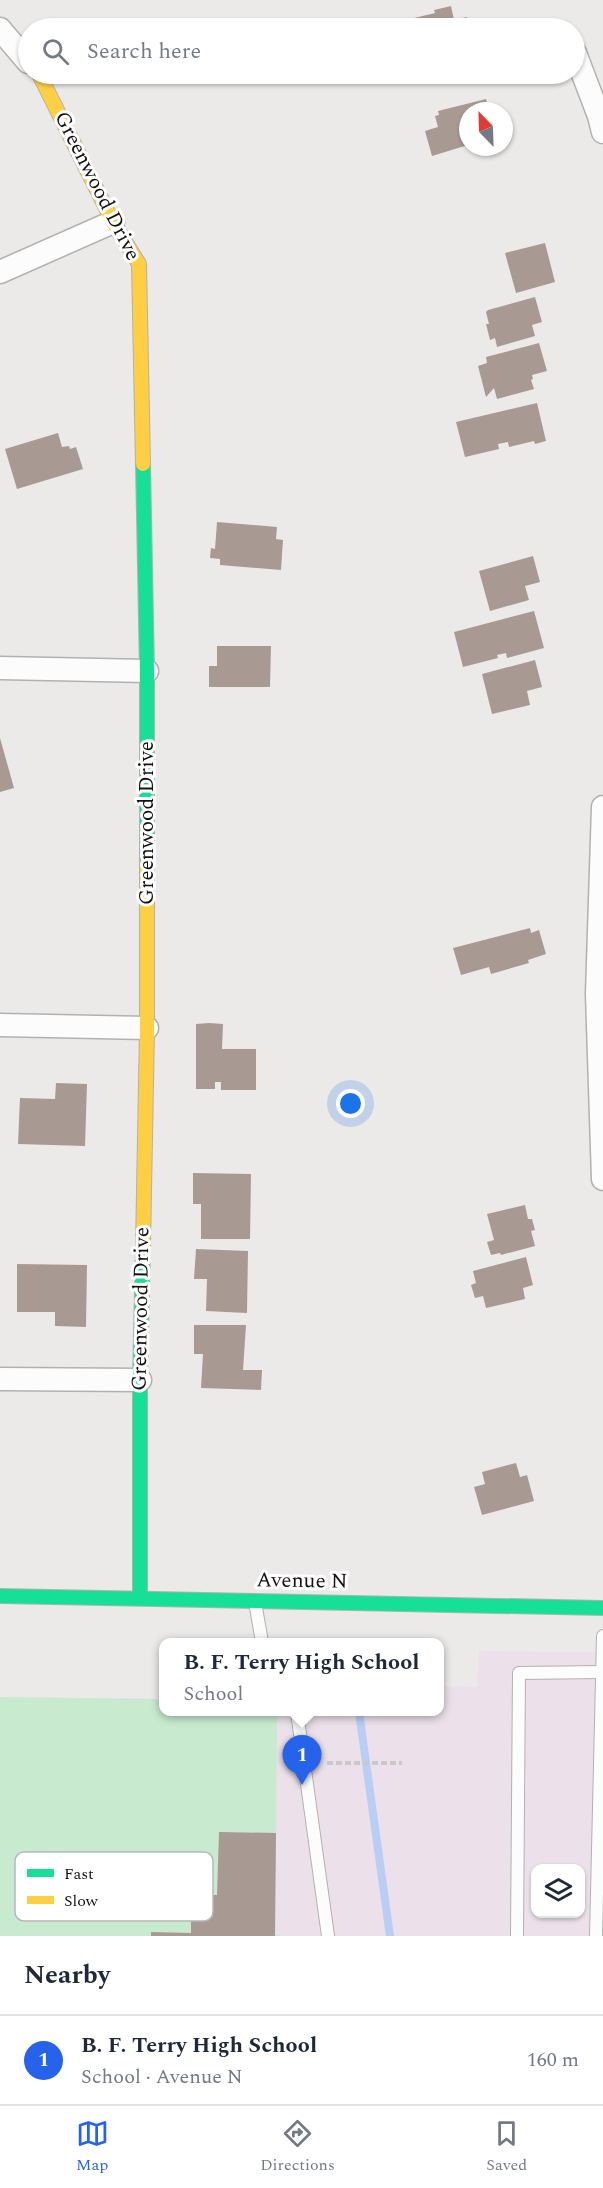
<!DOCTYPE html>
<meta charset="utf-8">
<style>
:root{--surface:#fff;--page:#f2f2f3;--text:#1f2937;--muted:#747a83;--line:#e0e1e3;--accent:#2563eb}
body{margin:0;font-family:Spectral,serif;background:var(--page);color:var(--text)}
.controls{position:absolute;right:18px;bottom:18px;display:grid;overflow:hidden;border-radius:12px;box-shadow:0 2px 4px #0004}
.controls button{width:54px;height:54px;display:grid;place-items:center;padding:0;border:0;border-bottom:2px solid var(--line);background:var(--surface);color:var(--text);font:30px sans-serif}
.compass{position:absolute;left:459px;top:102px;width:54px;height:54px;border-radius:50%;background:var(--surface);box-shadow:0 2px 4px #0004;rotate:337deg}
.you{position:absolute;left:351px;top:1104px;width:21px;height:21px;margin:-15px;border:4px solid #fff;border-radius:50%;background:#1a73e8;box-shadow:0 0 0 9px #1a73e833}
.badge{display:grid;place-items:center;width:39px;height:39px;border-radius:50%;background:var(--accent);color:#fff;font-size:20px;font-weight:700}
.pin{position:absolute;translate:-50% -50px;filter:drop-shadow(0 2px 3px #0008)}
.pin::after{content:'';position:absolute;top:32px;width:21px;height:18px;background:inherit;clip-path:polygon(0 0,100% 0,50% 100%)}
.popup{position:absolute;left:159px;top:1638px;width:285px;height:78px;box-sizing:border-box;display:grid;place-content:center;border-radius:12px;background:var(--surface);filter:drop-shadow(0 2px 4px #0005);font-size:20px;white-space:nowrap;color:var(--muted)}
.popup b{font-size:22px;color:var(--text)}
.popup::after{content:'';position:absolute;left:50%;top:100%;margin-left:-12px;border:12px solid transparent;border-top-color:var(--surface)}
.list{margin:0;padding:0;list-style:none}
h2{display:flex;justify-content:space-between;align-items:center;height:78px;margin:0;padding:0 24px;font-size:26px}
h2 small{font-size:20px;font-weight:400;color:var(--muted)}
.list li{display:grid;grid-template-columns:39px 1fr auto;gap:18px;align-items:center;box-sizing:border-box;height:90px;padding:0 24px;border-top:2px solid var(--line)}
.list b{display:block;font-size:22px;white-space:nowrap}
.list p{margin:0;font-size:20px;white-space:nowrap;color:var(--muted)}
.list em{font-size:20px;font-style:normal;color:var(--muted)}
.icon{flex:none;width:33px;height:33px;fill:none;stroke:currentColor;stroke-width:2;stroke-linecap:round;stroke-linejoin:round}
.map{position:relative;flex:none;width:603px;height:1936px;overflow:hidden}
.search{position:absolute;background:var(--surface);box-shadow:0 2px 4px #0004;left:18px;right:18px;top:18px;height:66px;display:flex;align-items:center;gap:15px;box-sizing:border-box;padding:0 21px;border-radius:33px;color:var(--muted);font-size:22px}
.sheet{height:168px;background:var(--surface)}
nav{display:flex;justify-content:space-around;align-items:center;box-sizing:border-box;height:84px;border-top:2px solid var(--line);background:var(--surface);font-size:16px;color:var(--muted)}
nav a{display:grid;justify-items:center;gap:3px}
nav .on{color:var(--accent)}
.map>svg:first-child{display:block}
.education{fill:#ece1ea;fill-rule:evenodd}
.green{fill:#c8ebcf}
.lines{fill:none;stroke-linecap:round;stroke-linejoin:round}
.stream{stroke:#bacdf4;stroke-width:8}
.building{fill:#a89993}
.lane-casing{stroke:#b2b1b0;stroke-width:14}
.street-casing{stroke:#b2b1b0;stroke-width:25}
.fast-casing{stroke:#b2b1b0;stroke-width:16}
.slow-casing{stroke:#b2b1b0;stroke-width:16}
.path{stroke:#c9c9c9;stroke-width:4;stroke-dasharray:6 3;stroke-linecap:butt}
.lane{stroke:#fcfcfc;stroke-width:12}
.street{stroke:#fcfcfc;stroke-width:22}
.fast{stroke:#16e098;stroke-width:14}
.slow{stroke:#ffcf43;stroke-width:14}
.labels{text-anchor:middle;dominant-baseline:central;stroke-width:6;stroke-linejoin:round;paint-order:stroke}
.street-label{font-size:21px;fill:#131111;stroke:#fff}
.key{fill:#fff;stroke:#b8b8b8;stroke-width:1.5}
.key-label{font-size:16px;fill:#131111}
</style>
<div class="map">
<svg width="603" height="1936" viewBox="0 0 603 1936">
<rect width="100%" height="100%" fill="#eceae9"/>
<path class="education" d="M479 1651 603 1652V1936H0V1697L164 1699V1712H440V1686L477 1687ZM536 1868H580V1914H536Z"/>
<polygon class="green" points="0,1697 164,1699 164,1712 277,1712 275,1934 281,1936 0,1936"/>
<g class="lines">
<polyline class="stream" points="359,1712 390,1936"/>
</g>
<g class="building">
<polygon points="451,6 454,20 467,17 470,28 382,28 381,26 435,13 434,10"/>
<polygon points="486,99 489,111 468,111 468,145 432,156 425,131 438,127 435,116 439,115 438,111"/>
<polygon points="545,243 555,282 516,293 505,253"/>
<polygon points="535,297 542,322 532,325 535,336 497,347 495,338 490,340 486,324 489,324 486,312 488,310"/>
<polygon points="539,343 547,371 532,375 533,379 531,380 534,389 497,399 494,388 486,397 478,366 487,363 486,357"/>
<polygon points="537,403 546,441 535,444 534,441 509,447 508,442 498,444 499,449 465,457 456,422"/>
<polygon points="58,433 62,447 69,446 70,449 76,447 83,469 17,489 5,449"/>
<polygon points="217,522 277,527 276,539 283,540 281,570 220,565 220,559 210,558 211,548 215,549"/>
<polygon points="533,556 540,582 525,586 529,600 490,611 479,571"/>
<polygon points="534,611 544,648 507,658 506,653 497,655 498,658 463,667 454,632"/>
<polygon points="217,646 271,646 270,687 209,687 209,666 217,666"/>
<polygon points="535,660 542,687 527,691 530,705 492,714 482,674"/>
<polygon points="0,738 14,788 0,792"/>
<polygon points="530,928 531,933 539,930 546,954 528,960 529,963 491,974 489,967 461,975 453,948"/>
<polygon points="209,1023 223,1024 222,1049 256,1049 256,1090 221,1090 221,1082 215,1082 215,1089 196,1089 196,1024"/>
<polygon points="56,1083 87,1084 85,1146 18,1144 20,1098 55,1099"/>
<polygon points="193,1173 251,1174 250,1239 201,1239 201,1204 193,1204"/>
<polygon points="525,1205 528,1219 532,1219 535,1230 531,1231 535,1246 501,1255 500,1253 491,1255 487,1242 494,1240 487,1214"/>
<polygon points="196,1249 248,1251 247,1313 206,1311 207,1279 194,1279"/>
<polygon points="526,1257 533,1285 523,1288 525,1299 486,1308 483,1296 475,1298 471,1285 476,1283 473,1271"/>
<polygon points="17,1264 87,1265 86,1327 55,1326 55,1312 17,1312"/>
<polygon points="194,1325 246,1325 243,1370 262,1370 261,1390 201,1388 203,1354 194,1354"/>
<polygon points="516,1463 520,1477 527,1475 534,1501 482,1515 474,1487 485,1484 482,1472"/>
<polygon points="219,1832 276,1833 275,1936 151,1936 151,1932 191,1933 191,1895 217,1895"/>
</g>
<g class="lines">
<defs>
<g id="lane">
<polyline points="255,1602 262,1642"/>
<polyline points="297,1712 328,1936"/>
<polyline points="517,1936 519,1673 603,1672"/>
<polyline points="596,1936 603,1636"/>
</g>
<g id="street">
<polyline points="0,29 28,62"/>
<polyline points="575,53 599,116 603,132"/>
<polyline points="0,272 113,222"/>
<polyline points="0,668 147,671"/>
<polyline points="603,807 597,994 603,1179"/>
<polyline points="0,1025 147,1028"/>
<polyline points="0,1379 140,1380"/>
</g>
<g id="fast">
<polyline points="143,464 147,671 147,863"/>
<polyline points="0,1596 603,1608"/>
<polyline points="140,1598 140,1380 143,1246"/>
</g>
<g id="slow">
<polyline points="39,74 113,222 139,264 143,464"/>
<polyline points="143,1246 147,1028 147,863"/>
</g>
</defs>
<use href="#lane" class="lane-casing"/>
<use href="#street" class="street-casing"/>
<use href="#fast" class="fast-casing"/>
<use href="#slow" class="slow-casing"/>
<polyline class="path" points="327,1763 402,1763"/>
<use href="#lane" class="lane"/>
<use href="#street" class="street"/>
<use href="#fast" class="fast"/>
<use href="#slow" class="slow"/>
</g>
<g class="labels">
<g class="street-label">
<text transform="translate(97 186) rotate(63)">Greenwood Drive</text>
<text transform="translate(147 823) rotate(-90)">Greenwood Drive</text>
<text transform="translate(141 1309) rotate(-89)">Greenwood Drive</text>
<text transform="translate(302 1581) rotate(1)">Avenue N</text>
</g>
</g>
<rect x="15" y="1852" width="198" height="69" rx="9" class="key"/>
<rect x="27" y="1869" width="27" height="8" fill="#16e098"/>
<rect x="27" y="1896" width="27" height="8" fill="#ffcf43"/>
<g class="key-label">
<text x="64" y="1879">Fast</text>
<text x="64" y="1906">Slow</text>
</g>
</svg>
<div class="controls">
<button><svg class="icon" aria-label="layers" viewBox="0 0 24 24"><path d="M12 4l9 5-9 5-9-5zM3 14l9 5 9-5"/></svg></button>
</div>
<svg class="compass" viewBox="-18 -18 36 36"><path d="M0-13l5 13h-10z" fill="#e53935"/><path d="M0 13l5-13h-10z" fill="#747a83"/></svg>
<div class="you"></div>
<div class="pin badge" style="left:302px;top:1785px">1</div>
<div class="popup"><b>B. F. Terry High School</b>School</div>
<div class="search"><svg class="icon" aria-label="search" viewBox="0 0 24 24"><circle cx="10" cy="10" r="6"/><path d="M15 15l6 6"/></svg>Search here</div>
</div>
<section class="sheet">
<h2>Nearby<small></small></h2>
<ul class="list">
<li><span class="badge">1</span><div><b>B. F. Terry High School</b><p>School · Avenue N</p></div><em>160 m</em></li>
</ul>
</section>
<nav>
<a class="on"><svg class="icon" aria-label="map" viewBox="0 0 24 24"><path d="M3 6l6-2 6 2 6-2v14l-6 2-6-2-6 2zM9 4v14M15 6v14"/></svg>Map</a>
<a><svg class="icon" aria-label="directions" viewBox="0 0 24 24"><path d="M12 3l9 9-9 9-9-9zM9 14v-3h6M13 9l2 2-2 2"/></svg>Directions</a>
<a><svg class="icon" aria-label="saved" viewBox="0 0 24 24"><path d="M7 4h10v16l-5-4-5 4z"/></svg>Saved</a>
</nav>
